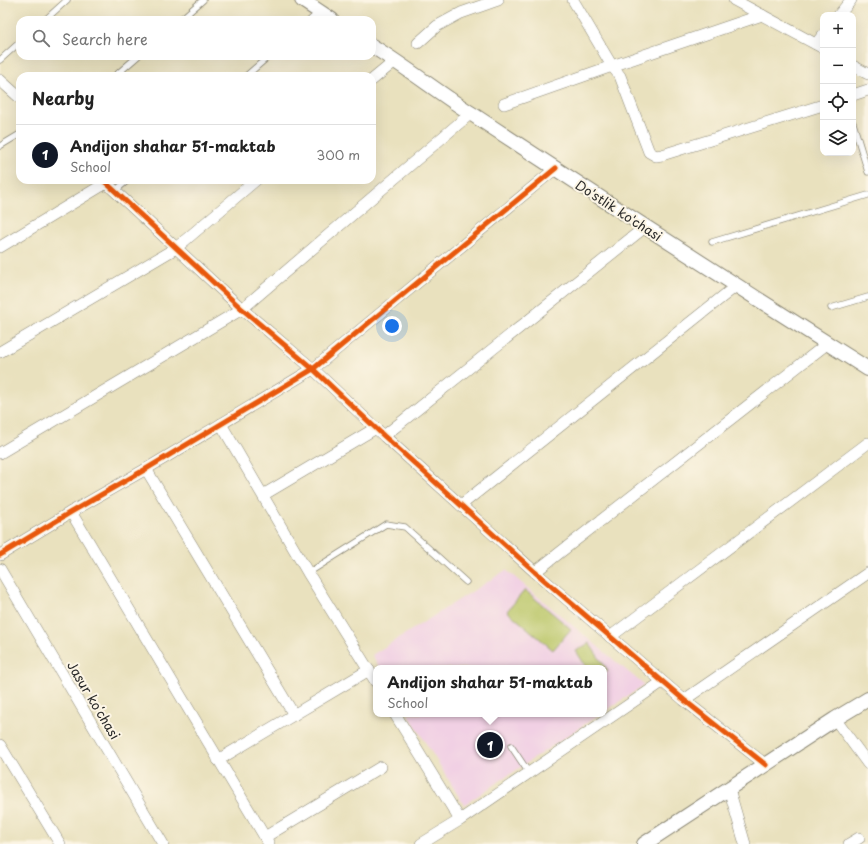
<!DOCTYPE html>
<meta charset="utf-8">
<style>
:root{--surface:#fff;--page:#f6f6f6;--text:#222;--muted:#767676;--line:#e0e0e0;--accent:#111827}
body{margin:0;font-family:"Playpen Sans",sans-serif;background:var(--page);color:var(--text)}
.controls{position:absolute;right:12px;top:12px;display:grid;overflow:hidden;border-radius:8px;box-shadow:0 4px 16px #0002}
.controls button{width:36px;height:36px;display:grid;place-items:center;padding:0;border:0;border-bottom:1px solid var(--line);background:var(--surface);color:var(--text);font:20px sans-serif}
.you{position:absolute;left:392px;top:326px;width:14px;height:14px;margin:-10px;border:3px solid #fff;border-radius:50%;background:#1a73e8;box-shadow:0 0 0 6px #1a73e833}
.badge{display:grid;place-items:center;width:26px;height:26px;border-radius:50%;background:var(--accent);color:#fff;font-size:13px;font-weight:700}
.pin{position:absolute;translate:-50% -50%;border:2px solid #fff;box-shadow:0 1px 4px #0006}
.popup{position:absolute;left:373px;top:665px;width:234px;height:52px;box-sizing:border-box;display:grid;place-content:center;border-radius:8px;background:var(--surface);filter:drop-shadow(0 1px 3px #0005);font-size:13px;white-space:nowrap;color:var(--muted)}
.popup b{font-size:15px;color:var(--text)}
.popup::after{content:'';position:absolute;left:50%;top:100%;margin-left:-8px;border:8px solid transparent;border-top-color:var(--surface)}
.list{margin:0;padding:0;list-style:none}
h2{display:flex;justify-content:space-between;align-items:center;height:52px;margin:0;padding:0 16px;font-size:17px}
h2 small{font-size:13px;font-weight:400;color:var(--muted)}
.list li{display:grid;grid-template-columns:26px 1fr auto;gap:12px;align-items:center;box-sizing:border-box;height:60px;padding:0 16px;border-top:1px solid var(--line)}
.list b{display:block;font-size:15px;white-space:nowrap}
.list p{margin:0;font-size:13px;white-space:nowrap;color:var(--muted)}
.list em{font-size:13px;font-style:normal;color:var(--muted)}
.icon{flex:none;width:22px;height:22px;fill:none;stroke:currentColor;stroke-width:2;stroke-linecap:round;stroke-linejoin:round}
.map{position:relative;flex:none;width:868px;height:844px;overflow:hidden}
.search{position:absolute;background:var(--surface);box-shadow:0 4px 16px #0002;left:16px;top:16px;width:360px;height:44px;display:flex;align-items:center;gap:10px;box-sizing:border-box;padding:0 14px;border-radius:12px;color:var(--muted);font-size:15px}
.panel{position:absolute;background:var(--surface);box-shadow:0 4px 16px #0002;left:16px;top:72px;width:360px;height:112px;border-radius:12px}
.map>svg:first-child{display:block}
.built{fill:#f1d0e4}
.green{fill:#bac668;stroke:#72784a}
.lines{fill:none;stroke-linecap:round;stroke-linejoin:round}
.service-casing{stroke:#8a8674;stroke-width:7}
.minor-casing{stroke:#8a8674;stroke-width:12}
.tertiary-casing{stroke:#8a8674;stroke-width:16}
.service{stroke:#fff;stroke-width:5.5}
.minor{stroke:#fff;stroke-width:11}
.tertiary{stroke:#fff;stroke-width:14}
.cycleway-casing{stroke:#fcf5e5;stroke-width:8}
.cycleway{stroke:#e8590c;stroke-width:5}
.labels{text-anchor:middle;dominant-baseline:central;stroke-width:4;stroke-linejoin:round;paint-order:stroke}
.street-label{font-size:13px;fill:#2b2b2b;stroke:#fcf5e5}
</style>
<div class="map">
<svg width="868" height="844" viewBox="0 0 868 844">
<rect width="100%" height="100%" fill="#fcf5e5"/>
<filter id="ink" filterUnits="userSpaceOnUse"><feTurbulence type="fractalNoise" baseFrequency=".025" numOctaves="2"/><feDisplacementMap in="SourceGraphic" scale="8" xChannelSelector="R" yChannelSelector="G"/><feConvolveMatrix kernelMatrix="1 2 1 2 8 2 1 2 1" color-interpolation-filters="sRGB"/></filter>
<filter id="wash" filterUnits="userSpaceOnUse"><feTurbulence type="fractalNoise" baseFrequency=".012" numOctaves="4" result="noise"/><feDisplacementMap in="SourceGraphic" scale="16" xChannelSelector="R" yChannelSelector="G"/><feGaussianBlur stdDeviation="0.9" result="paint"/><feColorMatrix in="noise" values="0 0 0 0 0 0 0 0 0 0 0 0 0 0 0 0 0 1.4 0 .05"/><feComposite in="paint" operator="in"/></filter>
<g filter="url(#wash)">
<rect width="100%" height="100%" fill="#e9e1be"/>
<g class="built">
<polygon points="506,570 644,685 604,712 604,668 380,668 372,655"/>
<polygon points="408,714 600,714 464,805"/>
</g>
<g class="green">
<polygon points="525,590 571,629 553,650 507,611"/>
<polygon points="589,643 608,671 604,673 604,668 587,668 576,651"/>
</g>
</g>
<g filter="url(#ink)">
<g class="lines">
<defs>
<g id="service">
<polyline points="45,20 67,0"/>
<polyline points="180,20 203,0"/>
<polyline points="310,20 319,12"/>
<polyline points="0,60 20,42"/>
<polyline points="115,76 138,56"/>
<polyline points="246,76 269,56"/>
<polyline points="853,123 868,172"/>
<polyline points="0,146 20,134"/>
<polyline points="115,191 128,180"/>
<polyline points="712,242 868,195"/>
<polyline points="831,308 868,297"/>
<polyline points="308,573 386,524 405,527 466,582"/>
<polyline points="511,746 529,773"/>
</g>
<g id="minor">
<polyline points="734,0 823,48"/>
<polyline points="762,15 612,66 620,76 649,152 656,156 662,155 823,105"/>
<polyline points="839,15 851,0"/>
<polyline points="418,43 437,26 461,13 498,0"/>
<polyline points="816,44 823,35"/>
<polyline points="853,66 868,74"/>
<polyline points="0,80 20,98"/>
<polyline points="372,80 395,61"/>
<polyline points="853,95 868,90"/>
<polyline points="504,104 612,66 573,0"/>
<polyline points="103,180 242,309 313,369 384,436 535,572 684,700 766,765"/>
<polyline points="0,247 106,183"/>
<polyline points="0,352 176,248 256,180"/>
<polyline points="221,424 308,573 376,682"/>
<polyline points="384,436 645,227"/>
<polyline points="0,453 242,309 471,113"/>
<polyline points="146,469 294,715"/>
<polyline points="263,495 376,428"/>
<polyline points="461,505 736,286"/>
<polyline points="71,512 269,844"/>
<polyline points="0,555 71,512 146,469 313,369 556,168"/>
<polyline points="0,569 163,844"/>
<polyline points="535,572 828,343"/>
<polyline points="610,637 868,443"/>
<polyline points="684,700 868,573"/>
<polyline points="395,714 460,820"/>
<polyline points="835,719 868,764"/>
<polyline points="0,745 60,844"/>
<polyline points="218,760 369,670"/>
<polyline points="729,789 745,844"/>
<polyline points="265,837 381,767"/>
<polyline points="421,844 460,820 662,682"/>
<polyline points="849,844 859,838"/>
</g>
<g id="tertiary">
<polyline points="302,0 332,20"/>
<path d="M372 46C406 67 438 92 472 114 603 200 735 285 868 369"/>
<polyline points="644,844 835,719 868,699"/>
</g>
</defs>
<use href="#service" class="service-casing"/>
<use href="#minor" class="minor-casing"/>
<use href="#tertiary" class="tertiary-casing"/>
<use href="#service" class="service"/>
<use href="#minor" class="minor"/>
<use href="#tertiary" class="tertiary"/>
<defs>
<g id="cycleway">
<polyline points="103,180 242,309 313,369 384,436 535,572 684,700 766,765"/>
<polyline points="0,555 71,512 146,469 313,369 556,168"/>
</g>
</defs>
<use href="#cycleway" class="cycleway-casing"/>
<use href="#cycleway" class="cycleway"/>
</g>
</g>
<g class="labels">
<g class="street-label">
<text transform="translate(619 210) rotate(33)">Do'stlik ko'chasi</text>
<text transform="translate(94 700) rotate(59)">Jasur koʻchasi</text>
</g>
</g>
</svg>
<div class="controls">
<button>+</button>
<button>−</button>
<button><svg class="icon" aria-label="locate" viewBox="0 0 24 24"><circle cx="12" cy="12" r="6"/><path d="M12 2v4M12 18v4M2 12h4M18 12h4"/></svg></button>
<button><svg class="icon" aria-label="layers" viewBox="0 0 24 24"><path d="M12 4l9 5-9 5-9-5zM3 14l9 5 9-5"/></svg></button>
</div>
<div class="you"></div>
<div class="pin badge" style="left:490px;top:745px">1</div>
<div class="popup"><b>Andijon shahar 51-maktab</b>School</div>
<div class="search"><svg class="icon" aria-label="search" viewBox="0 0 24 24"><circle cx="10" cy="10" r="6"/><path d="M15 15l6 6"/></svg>Search here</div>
<section class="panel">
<h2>Nearby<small></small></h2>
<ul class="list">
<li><span class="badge">1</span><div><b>Andijon shahar 51-maktab</b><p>School</p></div><em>300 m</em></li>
</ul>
</section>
</div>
